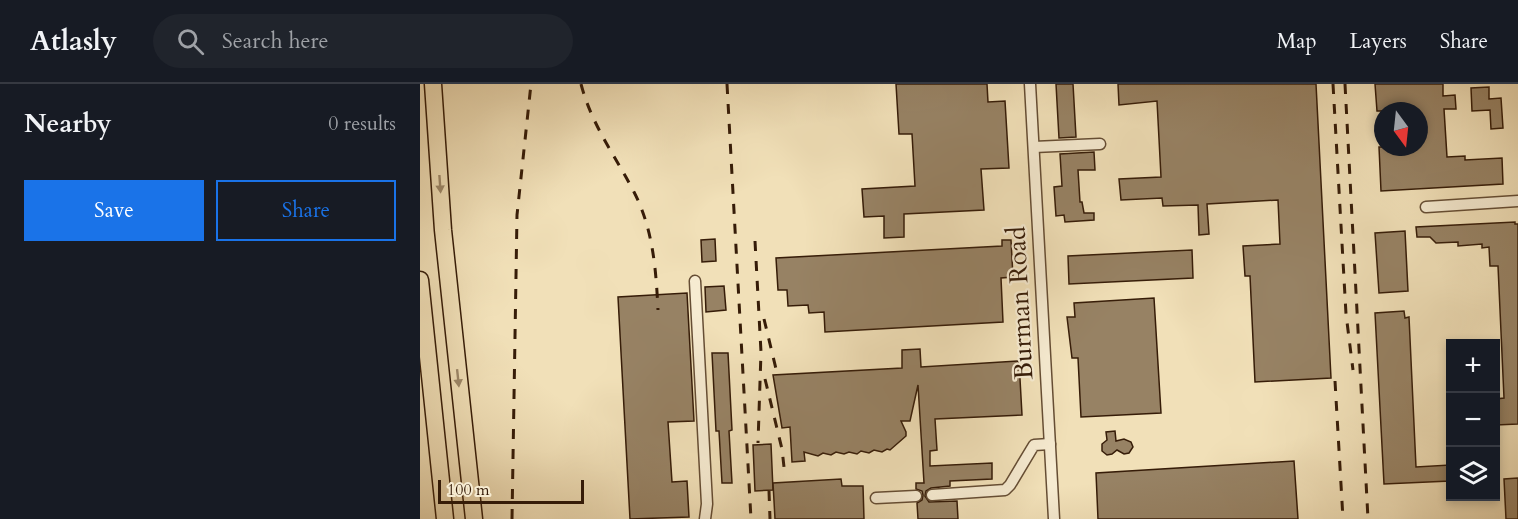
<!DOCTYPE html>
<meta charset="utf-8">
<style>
:root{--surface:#171b24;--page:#20242c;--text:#f1f3f6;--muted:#9ea1a6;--line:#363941;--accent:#1a73e8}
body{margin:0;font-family:Cardo,serif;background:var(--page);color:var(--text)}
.controls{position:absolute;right:18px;bottom:18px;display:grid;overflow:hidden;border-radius:0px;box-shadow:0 3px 9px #0003}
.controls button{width:54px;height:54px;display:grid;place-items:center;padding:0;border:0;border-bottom:2px solid var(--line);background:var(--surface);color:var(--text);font:30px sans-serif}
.compass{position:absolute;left:954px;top:18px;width:54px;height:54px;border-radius:50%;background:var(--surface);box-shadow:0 3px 9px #0003;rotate:165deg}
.scale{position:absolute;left:18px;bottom:15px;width:146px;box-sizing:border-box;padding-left:6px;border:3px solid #361c08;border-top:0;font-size:16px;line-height:21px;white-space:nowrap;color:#361c08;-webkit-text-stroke:4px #f6ebd1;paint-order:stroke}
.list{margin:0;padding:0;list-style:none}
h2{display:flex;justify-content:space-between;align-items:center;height:78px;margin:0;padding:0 24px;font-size:26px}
h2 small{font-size:20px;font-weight:400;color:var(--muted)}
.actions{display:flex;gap:12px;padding:18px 24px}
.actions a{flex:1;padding:14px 0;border:2px solid var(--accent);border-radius:0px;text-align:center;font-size:21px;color:var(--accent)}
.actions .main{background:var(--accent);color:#fff}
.icon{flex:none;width:33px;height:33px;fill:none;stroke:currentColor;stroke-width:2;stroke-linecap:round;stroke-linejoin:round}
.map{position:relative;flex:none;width:1098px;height:435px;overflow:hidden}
header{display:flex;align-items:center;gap:36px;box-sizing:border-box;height:84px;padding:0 30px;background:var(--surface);border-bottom:2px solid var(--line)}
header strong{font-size:28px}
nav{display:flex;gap:33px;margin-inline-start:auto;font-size:21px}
.search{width:420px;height:54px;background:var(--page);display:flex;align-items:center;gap:15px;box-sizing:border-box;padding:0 21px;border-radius:33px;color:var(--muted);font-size:22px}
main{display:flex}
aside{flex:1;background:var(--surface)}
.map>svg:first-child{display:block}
.building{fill:#978264;stroke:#361c08;stroke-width:1.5}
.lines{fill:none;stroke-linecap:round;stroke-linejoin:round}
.minor-casing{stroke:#654d34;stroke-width:13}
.highway-casing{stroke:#361c08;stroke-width:19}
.minor{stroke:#f6ebd1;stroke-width:10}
.highway{stroke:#f1e0b8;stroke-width:16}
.rail{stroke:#361c08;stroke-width:3;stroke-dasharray:10 10;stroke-linecap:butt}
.oneway{fill:#9d8869}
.labels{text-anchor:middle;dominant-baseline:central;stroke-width:4.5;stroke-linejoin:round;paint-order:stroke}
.street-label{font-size:26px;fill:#361c08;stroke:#f6ebd1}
</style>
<header>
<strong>Atlasly</strong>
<div class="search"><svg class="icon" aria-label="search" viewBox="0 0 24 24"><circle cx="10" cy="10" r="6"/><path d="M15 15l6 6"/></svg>Search here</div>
<nav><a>Map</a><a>Layers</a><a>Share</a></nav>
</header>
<main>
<aside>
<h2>Nearby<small>0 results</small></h2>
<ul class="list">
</ul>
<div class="actions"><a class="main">Save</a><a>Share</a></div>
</aside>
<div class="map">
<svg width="1098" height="435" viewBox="0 0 1098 435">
<rect width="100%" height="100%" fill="#f1e0b8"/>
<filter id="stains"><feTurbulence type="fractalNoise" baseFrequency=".00333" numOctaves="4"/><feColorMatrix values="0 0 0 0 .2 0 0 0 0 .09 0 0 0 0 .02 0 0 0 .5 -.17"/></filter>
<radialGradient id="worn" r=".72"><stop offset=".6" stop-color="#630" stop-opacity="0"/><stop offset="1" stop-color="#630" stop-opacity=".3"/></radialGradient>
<g class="building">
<polygon points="476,0 567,0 568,18 585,17 589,84 561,85 564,126 484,130 484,153 464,154 464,132 444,133 442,105 495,102 492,50 479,50"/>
<polygon points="636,0 653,0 656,53 639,54"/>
<polygon points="698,0 896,0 911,294 835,298 830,192 825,192 823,162 860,160 858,116 787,120 789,150 779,151 778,121 743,122 742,114 701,116 699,95 741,93 737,17 699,21"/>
<polygon points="955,0 1023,0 1023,12 1035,11 1036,25 1024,25 1027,73 1045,72 1045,76 1082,74 1083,100 961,107 959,63 999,63 999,27 957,27"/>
<polygon points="1069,3 1069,15 1081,14 1083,44 1071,45 1070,26 1052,27 1051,4"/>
<polygon points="674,68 675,86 658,86 660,118 662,118 664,129 674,129 674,136 645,138 644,131 636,132 634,103 642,102 640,70"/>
<polygon points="1095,138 1095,140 1098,140 1098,340 1076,341 1076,315 1084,314 1078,182 1070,182 1069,163 1062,164 1062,160 1038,162 1038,158 1016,159 1010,153 997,153 996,143"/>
<polygon points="985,147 988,207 959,209 955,149"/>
<polygon points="295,155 296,177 282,178 281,156"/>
<polygon points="582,156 591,156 593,193 581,194 583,238 405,248 404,228 389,229 388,221 368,222 367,206 358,206 356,174 582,162"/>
<polygon points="772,166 773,194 649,200 648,172"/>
<polygon points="304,202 306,226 286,228 285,203"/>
<polygon points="267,209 274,337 248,338 252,398 267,397 269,433 210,435 198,213"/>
<polygon points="734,214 741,329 661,333 658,274 652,274 647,233 655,233 654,219"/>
<polygon points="984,227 985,234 989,233 996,383 1030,381 1030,397 964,400 955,229"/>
<polygon points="500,265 501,283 599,277 602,331 515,335 517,366 510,367 510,382 572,379 572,395 530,397 530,402 511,404 506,407 505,412 509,418 537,417 538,435 498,435 497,419 502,416 503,411 502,407 496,405 496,399 504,399 498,301 490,337 481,337 486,348 486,352 470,366 467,365 462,368 454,366 449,369 441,367 437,370 429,368 424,370 416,368 411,371 403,369 398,372 384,368 385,377 372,378 370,343 362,344 353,291 482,284 482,266"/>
<polygon points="292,269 308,269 312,346 309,347 312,399 302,399 299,347 296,347"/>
<polygon points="695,347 696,357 704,355 711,358 713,363 709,369 704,370 697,366 692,370 687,371 682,367 682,360 687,356 686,348"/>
<polygon points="351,360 353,406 335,407 333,361"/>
<polygon points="874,377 878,435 678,435 676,389"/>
<polygon points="1098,394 1098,435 1086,435 1084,395"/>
<polygon points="421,395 422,402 443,402 444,435 355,435 353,399"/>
</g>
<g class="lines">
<defs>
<g id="minor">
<polyline points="610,0 634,435"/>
<polyline points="614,63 680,60"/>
<polyline points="1006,123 1098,117"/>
<polyline points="275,197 287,420 285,435"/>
<polyline points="512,411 585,406 590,401 614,361 630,360"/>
<polyline points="456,414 496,412"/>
</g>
<g id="highway">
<polyline points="13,0 23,146 54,435"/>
<polyline points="0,196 25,435"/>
</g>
</defs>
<use href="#minor" class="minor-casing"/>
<use href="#highway" class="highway-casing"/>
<use href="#minor" class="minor"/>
<use href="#highway" class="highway"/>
<g class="rail">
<path d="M161 0C172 42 195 71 214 108 233 145 236 185 238 226"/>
<polyline points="307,0 331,435"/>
<polyline points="913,0 926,230 933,286"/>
<polyline points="925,0 948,435"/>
<polyline points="335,157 341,268 338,359"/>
<polyline points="344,235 357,289"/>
<polyline points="345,295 362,365 365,392"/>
<polyline points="915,297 923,435"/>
<polyline points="349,407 350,435"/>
<polyline points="92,435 97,131 111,0"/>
</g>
</g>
<defs><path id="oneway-solid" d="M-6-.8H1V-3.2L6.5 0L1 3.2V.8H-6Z" transform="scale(1.5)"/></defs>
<g class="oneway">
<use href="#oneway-solid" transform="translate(20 100) rotate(86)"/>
<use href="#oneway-solid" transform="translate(38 294) rotate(84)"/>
</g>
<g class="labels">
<g class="street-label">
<text transform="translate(600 219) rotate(-93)">Burman Road</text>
</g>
</g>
<rect width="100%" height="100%" filter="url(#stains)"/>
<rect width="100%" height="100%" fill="url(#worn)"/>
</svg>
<div class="controls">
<button>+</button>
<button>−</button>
<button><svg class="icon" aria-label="layers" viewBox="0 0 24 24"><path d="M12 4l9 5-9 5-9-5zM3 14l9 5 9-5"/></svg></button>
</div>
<svg class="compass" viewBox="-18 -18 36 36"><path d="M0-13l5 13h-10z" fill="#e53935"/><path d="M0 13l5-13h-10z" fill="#9ea1a6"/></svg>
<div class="scale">100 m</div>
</div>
</main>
